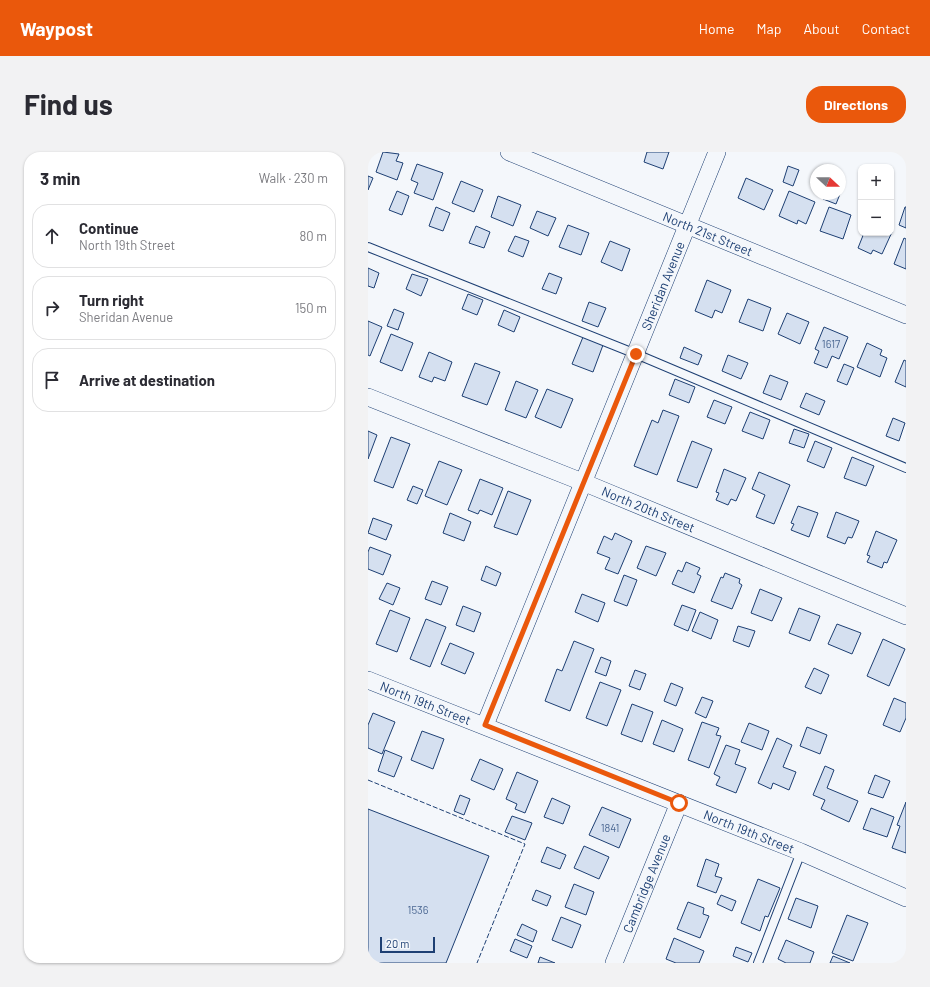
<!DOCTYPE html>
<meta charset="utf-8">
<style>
:root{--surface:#fff;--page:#f2f2f3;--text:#2b2b33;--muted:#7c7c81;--line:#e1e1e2;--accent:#ea580c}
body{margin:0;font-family:Barlow,sans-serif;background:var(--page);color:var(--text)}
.controls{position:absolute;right:12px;top:12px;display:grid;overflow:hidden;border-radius:8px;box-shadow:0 1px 3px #0004}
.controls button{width:36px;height:36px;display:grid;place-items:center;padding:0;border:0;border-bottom:1px solid var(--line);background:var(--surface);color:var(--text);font:20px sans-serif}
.compass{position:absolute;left:442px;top:12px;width:36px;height:36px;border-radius:50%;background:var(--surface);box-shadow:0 1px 3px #0004;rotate:112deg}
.scale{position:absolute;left:12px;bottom:10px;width:55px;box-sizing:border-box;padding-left:4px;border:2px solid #1d3f73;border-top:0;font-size:11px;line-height:14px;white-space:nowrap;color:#1d3f73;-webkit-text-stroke:3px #f4f7fb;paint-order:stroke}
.stop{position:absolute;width:12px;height:12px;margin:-9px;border:3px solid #ea580c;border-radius:50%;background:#fff}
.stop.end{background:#ea580c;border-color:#fff;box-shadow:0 1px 4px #0008}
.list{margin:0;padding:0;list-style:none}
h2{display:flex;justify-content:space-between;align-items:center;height:52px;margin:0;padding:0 16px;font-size:17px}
h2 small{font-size:13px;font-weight:400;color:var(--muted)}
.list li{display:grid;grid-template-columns:26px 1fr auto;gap:12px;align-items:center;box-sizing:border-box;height:64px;margin:0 8px 8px;padding:0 8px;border:1px solid var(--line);border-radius:16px}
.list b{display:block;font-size:15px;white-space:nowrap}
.list p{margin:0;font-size:13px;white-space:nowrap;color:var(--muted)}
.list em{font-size:13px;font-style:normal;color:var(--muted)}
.icon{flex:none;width:22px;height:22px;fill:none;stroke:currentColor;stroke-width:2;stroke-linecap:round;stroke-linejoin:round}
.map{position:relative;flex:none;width:538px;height:811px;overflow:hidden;border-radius:16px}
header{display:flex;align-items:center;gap:24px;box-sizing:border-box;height:56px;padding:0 20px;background:var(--accent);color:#fff}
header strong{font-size:19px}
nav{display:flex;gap:22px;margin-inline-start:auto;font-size:14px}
.intro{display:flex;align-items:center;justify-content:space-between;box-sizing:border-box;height:96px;padding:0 24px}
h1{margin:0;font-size:28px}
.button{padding:10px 18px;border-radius:16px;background:var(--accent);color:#fff;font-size:14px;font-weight:700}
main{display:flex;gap:24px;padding:0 24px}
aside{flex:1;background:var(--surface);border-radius:16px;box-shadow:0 1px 3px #0004}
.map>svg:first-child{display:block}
.building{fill:#d5e0f0;stroke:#1d3f73}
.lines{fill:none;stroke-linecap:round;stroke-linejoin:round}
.service-casing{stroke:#1d3f73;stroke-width:10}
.minor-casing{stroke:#1d3f73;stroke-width:18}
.service{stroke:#f4f7fb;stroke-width:8}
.minor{stroke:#f4f7fb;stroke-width:17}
.fence{stroke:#1d3f73;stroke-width:1;stroke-dasharray:5 2;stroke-linecap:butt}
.route{stroke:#ea580c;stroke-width:5}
.labels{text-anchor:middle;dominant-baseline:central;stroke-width:3;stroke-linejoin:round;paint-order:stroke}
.number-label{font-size:11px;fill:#4b6792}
.street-label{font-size:13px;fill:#1d3f73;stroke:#f4f7fb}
</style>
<header>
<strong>Waypost</strong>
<nav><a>Home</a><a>Map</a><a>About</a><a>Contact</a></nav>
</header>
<div class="intro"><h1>Find us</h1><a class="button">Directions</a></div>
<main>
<aside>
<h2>3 min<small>Walk · 230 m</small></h2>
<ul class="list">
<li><svg class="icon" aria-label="ahead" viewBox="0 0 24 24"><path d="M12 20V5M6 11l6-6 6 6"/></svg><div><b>Continue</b><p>North 19th Street</p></div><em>80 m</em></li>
<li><svg class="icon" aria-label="right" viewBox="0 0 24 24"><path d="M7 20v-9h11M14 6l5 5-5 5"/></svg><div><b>Turn right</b><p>Sheridan Avenue</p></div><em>150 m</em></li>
<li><svg class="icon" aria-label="arrive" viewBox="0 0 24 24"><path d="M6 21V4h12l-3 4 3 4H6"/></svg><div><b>Arrive at destination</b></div></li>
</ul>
</aside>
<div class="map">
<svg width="538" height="811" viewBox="0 0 538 811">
<rect width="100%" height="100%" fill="#f4f7fb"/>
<g class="building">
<polygon points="15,0 31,2 28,9 35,11 29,28 8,20"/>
<polygon points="279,0 301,0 295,17 276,10"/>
<polygon points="49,12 75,21 65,48 46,41 50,31 43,28"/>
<polygon points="420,14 431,18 425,34 415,30"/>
<polygon points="0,24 5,26 0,38"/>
<polygon points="378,26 405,38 396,58 370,46"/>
<polygon points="93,29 115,38 106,60 84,51"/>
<polygon points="29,39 41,44 34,63 21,58"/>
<polygon points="421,39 447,50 438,72 430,68 429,72 411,64"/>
<polygon points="457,42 472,42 468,52 455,47"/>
<polygon points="130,44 153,53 145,74 123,65"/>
<polygon points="68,55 82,61 75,79 61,74"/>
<polygon points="461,55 483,63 475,87 452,79"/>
<polygon points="537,55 538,55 538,76 531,73"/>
<polygon points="169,59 188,66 180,84 162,76"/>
<polygon points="200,73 221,81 213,103 191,95"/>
<polygon points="108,74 122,80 116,96 101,91"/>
<polygon points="524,80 514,102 505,98 503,102 490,96 496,81"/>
<polygon points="147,84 161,89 155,105 140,99"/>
<polygon points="536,86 538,87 538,117 526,112"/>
<polygon points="242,89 262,97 254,119 233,110"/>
<polygon points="0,116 11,121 6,136 0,134"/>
<polygon points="181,121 194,126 188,142 174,137"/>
<polygon points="44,122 60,127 53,144 38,137"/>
<polygon points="339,128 363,138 354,161 347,158 344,166 327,159"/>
<polygon points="100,142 115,148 109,163 94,157"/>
<polygon points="380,147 403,156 395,179 371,170"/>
<polygon points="221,150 238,156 230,175 214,169"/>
<polygon points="26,157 36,161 30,178 19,174"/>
<polygon points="136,158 152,165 146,180 130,173"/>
<polygon points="419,161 441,170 432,192 410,182"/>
<polygon points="0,169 14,175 2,204 0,203"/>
<polygon points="456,175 480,185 471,207 464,204 459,216 446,211 451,199 447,197"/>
<polygon points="23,182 45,191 34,219 12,210"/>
<polygon points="215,185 235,193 225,220 204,212"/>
<polygon points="499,191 514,198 512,203 519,206 512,225 489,215"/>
<polygon points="316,195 334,203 330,213 312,206"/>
<polygon points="61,200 84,210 77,229 66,225 64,230 51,225"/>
<polygon points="360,203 380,211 373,227 354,219"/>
<polygon points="536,208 538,209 538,235 527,230"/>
<polygon points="107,211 132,220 119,253 94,244"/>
<polygon points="476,212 486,216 479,233 469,229"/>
<polygon points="402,223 420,230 413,248 395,241"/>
<polygon points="307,227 327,235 321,251 301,243"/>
<polygon points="148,229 170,238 158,266 137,258"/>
<polygon points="179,237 205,247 193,276 167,265"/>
<polygon points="438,241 457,249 451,263 432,255"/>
<polygon points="346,248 364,255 357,272 339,265"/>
<polygon points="295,258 311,264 289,323 266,314 284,268 290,271"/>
<polygon points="382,260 402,268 395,287 374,279"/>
<polygon points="525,266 537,271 531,289 518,284"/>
<polygon points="426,277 441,282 436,296 421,291"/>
<polygon points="0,279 9,283 0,307"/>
<polygon points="23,285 42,292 25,336 6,329"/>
<polygon points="324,289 344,297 329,336 309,329"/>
<polygon points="447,289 464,296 456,316 439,309"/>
<polygon points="484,305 506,314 498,334 476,326"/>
<polygon points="71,309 94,318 79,353 57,344"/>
<polygon points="356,317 378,326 368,349 363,347 360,353 348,348 351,341 348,340"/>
<polygon points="391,320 422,333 406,372 388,365 397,343 384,337"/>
<polygon points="112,327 135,336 124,363 112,358 110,362 100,358"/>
<polygon points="45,334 55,338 49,352 39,348"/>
<polygon points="140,339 163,348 149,383 126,375"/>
<polygon points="430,354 450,361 441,385 423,378 426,372 423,371"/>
<polygon points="468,360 491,369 484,386 480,385 477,392 459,385"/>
<polygon points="82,361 103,370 96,389 75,381"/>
<polygon points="5,366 24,373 18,388 0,381"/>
<polygon points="508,379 529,388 519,411 516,410 514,416 499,410 502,404 499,403"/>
<polygon points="247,381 264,389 250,422 237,417 242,406 229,401 236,384 244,388"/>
<polygon points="278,394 298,401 288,424 269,416"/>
<polygon points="2,395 23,403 15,423 0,417 0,400"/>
<polygon points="318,410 332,416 329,422 333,424 326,441 304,432 310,418 314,420"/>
<polygon points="118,414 133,421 128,434 113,428"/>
<polygon points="357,421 372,427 371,431 374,433 364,457 343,449 353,425 355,426"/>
<polygon points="256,423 269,428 259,454 246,449"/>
<polygon points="64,429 80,435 73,453 57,447"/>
<polygon points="19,431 32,436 25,453 11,447"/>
<polygon points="392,437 414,446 404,469 383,461"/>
<polygon points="214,442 237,451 230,470 207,460"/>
<polygon points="314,453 328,458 320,479 306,473"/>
<polygon points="95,454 113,461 106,480 88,473"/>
<polygon points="431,456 452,464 442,489 421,481"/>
<polygon points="22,458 42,466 29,500 8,492"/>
<polygon points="332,460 350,468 343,487 324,479"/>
<polygon points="58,467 78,475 62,515 42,507"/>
<polygon points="469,472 493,481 484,502 460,492"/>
<polygon points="370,474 387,479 381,495 365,489"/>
<polygon points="515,487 537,497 521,534 499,524"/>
<polygon points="206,489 226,497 202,559 177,549 189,517 194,519"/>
<polygon points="82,491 106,501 97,522 73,512"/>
<polygon points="233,505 243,509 238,524 227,520"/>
<polygon points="446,516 461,523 453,542 437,535"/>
<polygon points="267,518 278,522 272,538 261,534"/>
<polygon points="232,530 253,538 239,574 218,566"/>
<polygon points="303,531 315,536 308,554 296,549"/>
<polygon points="334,545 345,549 338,566 327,561"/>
<polygon points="526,546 538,551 538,566 532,580 515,573"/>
<polygon points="264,552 285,560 274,590 253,582"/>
<polygon points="5,561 27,570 14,602 0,596 0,573"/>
<polygon points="294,568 315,577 306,600 285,592"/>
<polygon points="334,570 351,576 348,583 353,584 341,616 320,608"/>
<polygon points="381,571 401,579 394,598 373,590"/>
<polygon points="439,575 459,583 452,602 432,594"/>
<polygon points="54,579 76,587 65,617 43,608"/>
<polygon points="409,586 424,593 415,615 428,620 421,638 405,631 403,637 390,631"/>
<polygon points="358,593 372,598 367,612 378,616 368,641 348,633 352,625 346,622"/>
<polygon points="17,598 34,605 26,625 10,619"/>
<polygon points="112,607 135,617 126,638 103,628"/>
<polygon points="457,614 466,618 459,636 490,649 481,670 453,657 457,648 445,643"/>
<polygon points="149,620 170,629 157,661 147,657 149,652 138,647"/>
<polygon points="507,623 522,629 515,646 500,641"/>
<polygon points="92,643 102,647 96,663 86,659"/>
<polygon points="184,646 202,654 195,672 176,665"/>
<polygon points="538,650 538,701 524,696 532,674 529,673"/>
<polygon points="234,655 263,667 251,696 221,683"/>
<polygon points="503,656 526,665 519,685 495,677"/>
<polygon points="0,657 121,704 78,811 0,811"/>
<polygon points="144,664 164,671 157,688 137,680"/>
<polygon points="216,694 241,705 231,727 206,716"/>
<polygon points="179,695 198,703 192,717 173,710"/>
<polygon points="338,707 351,712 347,724 354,726 348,741 329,734"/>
<polygon points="390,727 412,736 400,765 397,764 392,779 373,771"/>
<polygon points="206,732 226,740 218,763 197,755"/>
<polygon points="168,738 183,744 179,754 164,748"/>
<polygon points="353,743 368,749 364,759 349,752"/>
<polygon points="428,746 450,754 443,776 420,767"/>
<polygon points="320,750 336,756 335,762 341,764 332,786 309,777"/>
<polygon points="479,763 500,771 485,809 464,801"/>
<polygon points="193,765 213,773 204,796 184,788"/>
<polygon points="154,772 169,779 165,790 149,783"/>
<polygon points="306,786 336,799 331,811 308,811 298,807"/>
<polygon points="147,787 164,794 159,806 142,799"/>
<polygon points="418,788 446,800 442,811 418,811 410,807"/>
<polygon points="368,795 384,801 380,810 365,804"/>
<polygon points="465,804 482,811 462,811"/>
<polygon points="172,805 187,811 170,811"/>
</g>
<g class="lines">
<defs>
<g id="service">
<polyline points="0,95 268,202 538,316"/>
<polyline points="390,811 433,700"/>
</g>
<g id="minor">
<path id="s1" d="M141 0 538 163"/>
<path id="s2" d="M0 245 217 331 538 464"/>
<path id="s3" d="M0 528 433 700 538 746"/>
<path id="s4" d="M117 573 349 0"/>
<path id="s5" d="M246 811 311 651"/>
</g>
</defs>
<use href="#service" class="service-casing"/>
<use href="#minor" class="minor-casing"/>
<use href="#service" class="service"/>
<use href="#minor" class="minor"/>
<polyline class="fence" points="0,628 157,692 109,811"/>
</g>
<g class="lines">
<polyline class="route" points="268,202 117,573 311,651"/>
</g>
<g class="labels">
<g class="number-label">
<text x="463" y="191">1617</text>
<text x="242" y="675">1841</text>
<text x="50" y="757">1536</text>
</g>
<g class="street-label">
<text stroke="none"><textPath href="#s1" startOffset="215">North 21st Street</textPath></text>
<text stroke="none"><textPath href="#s4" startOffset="474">Sheridan Avenue</textPath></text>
<text stroke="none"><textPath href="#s2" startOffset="302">North 20th Street</textPath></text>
<text stroke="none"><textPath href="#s3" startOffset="62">North 19th Street</textPath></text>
<text stroke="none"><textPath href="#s3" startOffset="410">North 19th Street</textPath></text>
<text stroke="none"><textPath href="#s5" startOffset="86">Cambridge Avenue</textPath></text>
</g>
</g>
</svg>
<div class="controls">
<button>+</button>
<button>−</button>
</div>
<svg class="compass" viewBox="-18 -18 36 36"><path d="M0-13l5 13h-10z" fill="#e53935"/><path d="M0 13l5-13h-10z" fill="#7c7c81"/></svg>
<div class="scale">20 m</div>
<div class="stop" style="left:311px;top:651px"></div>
<div class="stop end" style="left:268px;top:202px"></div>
</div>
</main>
